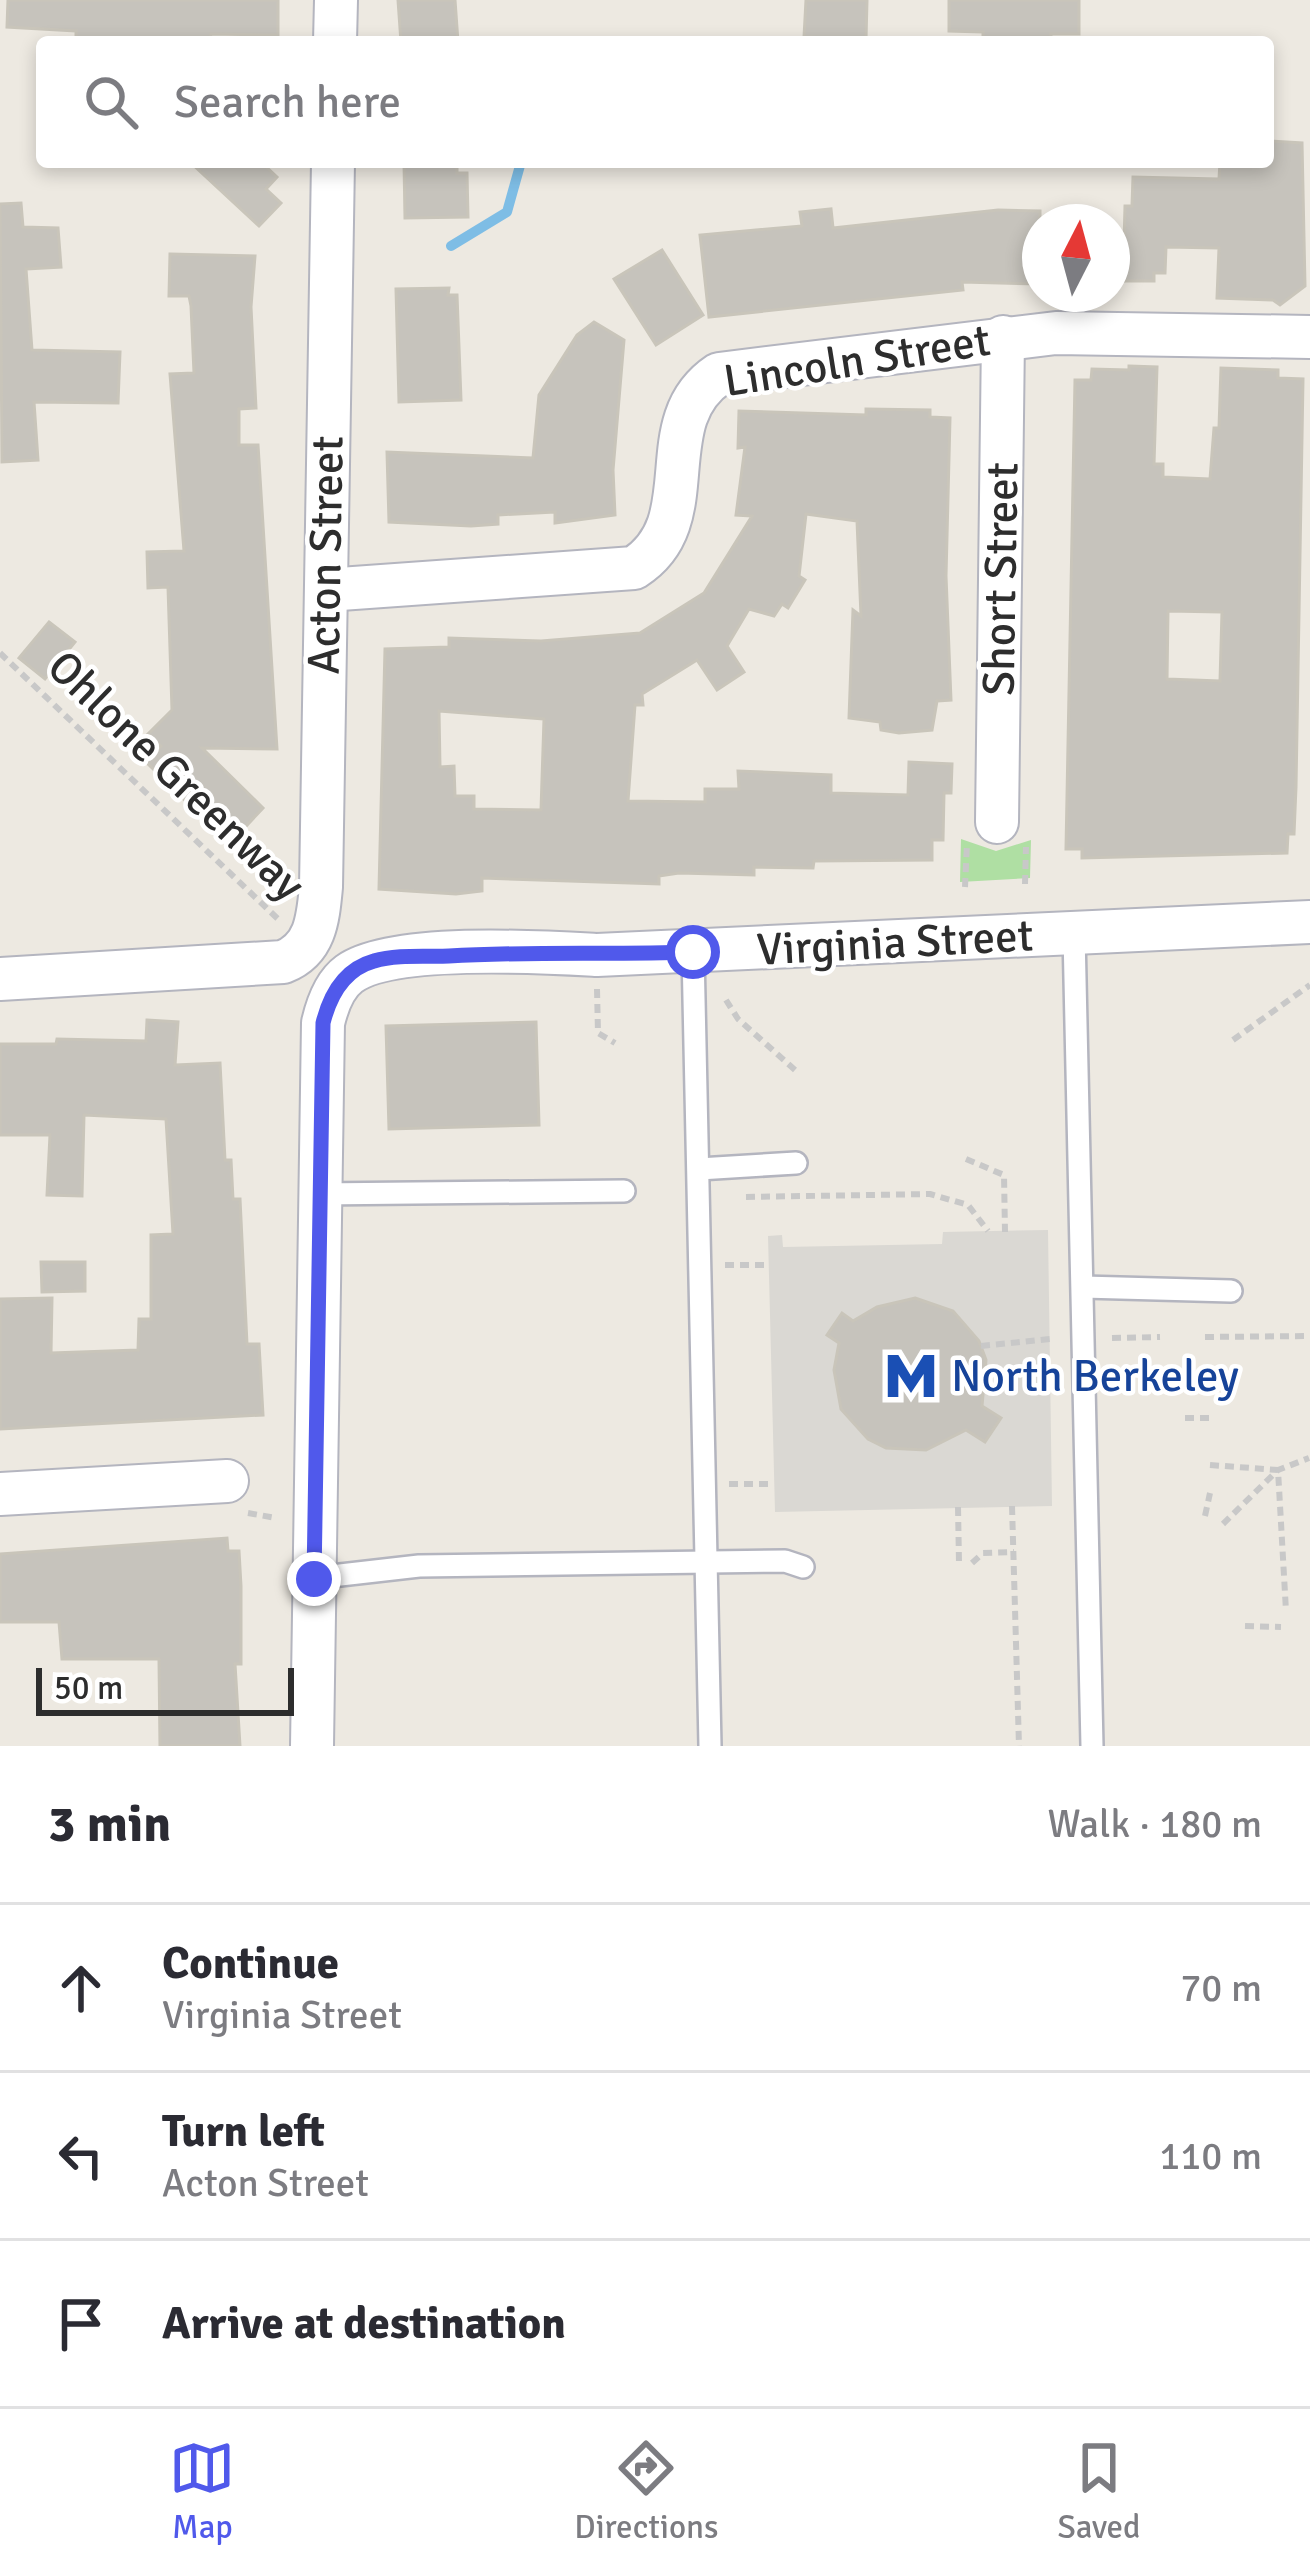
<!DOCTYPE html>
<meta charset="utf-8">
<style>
:root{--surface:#fff;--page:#f7f7f7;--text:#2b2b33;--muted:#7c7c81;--line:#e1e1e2;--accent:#5059eb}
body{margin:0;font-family:Signika,sans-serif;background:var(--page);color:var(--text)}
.compass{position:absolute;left:1022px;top:204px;width:108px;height:108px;border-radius:50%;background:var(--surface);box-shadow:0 6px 18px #0003;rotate:6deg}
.scale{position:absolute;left:36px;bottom:30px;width:258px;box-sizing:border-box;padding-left:12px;border:6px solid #2d2d2d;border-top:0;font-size:33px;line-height:42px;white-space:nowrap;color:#2d2d2d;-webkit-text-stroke:9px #fff;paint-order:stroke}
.stop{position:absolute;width:36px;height:36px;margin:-27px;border:9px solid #5059eb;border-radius:50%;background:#fff}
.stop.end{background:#5059eb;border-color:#fff;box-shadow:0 3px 12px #0008}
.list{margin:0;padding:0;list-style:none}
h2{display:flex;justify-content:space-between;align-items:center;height:156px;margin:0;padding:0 48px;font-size:51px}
h2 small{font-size:39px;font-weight:400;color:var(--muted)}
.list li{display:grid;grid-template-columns:78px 1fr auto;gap:36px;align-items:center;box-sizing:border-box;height:168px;padding:0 48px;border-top:3px solid var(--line)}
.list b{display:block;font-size:45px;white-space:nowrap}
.list p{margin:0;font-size:39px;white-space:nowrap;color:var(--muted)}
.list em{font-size:39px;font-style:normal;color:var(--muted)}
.icon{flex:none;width:66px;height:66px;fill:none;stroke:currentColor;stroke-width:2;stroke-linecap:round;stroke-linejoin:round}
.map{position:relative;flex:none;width:1310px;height:1746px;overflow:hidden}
.search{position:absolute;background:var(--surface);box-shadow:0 6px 18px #0003;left:36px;right:36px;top:36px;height:132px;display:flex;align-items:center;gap:30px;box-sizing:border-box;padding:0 42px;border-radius:12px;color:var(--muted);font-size:45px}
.sheet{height:660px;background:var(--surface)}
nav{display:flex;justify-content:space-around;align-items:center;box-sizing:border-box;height:168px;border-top:3px solid var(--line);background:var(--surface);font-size:33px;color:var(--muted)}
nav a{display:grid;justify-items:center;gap:6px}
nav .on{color:var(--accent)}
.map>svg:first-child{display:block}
.green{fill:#afdfa3}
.plaza{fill:#dad8d3;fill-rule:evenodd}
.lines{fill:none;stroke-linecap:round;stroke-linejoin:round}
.stream{stroke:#7ebde5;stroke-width:10}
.building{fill:#c6c3bc;stroke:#c9c5ba;stroke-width:3;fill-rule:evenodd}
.service-casing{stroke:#b4b5bf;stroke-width:26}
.minor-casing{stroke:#b4b5bf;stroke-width:46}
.path{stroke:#c8c8c8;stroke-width:6;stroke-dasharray:9 6;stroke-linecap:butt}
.service{stroke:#fff;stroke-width:21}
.minor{stroke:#fff;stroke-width:42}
.route{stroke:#5059eb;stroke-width:15}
.labels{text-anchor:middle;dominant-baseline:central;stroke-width:9;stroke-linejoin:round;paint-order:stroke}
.street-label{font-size:45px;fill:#2d2d2d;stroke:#fff}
.transit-label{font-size:45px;fill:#164399;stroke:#fff;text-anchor:start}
</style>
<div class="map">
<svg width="1310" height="1746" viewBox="0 0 1310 1746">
<rect width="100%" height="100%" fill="#ede9e1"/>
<polygon class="green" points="961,839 996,851 1031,840 1030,878 960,882"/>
<path class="plaza" d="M1048 1230 1052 1506 775 1512 768 1236 782 1235 783 1247 942 1244 943 1232ZM915 1298 953 1311 979 1341 986 1361 981 1405 1001 1419 985 1442 965 1429 926 1450 886 1448 868 1439 841 1409 834 1370 840 1344 828 1335 842 1314 855 1322 877 1307Z"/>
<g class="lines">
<polyline class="stream" points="451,246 507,212 521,162"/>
</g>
<g class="building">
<polygon points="8,0 278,0 278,35 211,34 210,41 76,38 76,31 7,27"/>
<polygon points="398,0 455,0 458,42 401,42"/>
<polygon points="806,0 867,0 866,39 804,37"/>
<polygon points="949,0 1079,0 1079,34 1051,34 1051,42 983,42 983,32 949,31"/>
<polygon points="1268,141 1302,143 1305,286 1280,305 1273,300 1217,298 1219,248 1166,247 1165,273 1154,273 1154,281 1123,281 1125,206 1132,206 1133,177 1219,179 1220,162 1268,162"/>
<polygon points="190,162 261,162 277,177 266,189 281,203 259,226"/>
<polygon points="404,162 457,162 457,173 467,173 468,217 405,218"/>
<polygon points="21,203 23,227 58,228 61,267 26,269 32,350 120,352 118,403 34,402 38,460 2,462 0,204"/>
<polygon points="831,209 833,228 998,210 1040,211 1040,284 962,282 963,290 709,317 700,235 802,226 800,212"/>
<polygon points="662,250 703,315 656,345 614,279"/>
<polygon points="170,254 255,256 251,307 256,408 239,409 239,445 258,445 277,749 202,748 263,808 235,838 211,815 206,821 146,762 161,746 148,734 172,710 168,587 148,588 147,552 184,551 170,374 194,373 191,306 189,296 169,296"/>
<polygon points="449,288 448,295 457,295 461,400 399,402 396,289"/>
<polygon points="594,322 624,340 613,470 615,515 555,523 555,512 498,515 498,524 471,526 389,522 387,452 533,458 539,395 577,335"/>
<path d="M1129 366 1157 367 1154 464H1163V477L1210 479 1214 428H1219L1221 368 1278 370V378L1303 379 1296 787 1294 834H1288L1287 853 1082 858V849H1066L1075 380H1091L1092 369 1129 370ZM1168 611 1222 612 1220 681 1167 679Z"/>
<path d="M866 409 930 410V417L950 418 946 576 951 700 937 701 932 730 899 733 881 730 880 722 849 718 853 610 861 616 857 521 806 514 799 576 805 580 788 608 782 604 774 616 749 609 727 646 744 672 717 690 697 660 642 694 643 705H635L628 801 705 802V789H739L738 771 831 775V793L908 795 909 762 952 764 951 793H944L943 840H932V860L814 861 813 868 754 867V875L679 873 659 876V884L482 878V891L456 894 379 889 385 649 449 647V638L541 641 640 633 704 593 752 516 736 515 745 447 738 448 739 411 866 415ZM439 711 544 719 541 810 474 809V796H455L454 766 440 767Z"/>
<polygon points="49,622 75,642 45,679 19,658"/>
<polygon points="147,1020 178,1022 175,1065 220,1063 225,1160 231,1160 233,1199 240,1199 247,1344 259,1344 263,1415 0,1429 0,1299 52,1298 51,1353 138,1350 139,1319 151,1319 151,1235 173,1234 166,1119 84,1115 82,1196 47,1195 50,1135 0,1135 0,1044 56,1044 57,1039 146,1041"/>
<polygon points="536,1022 539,1125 389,1129 386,1026"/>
<polygon points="41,1262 85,1262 85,1291 42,1292"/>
<polygon points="915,1298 953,1311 979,1341 986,1360 982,1406 1001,1418 985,1442 966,1430 926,1450 886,1448 868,1439 841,1409 834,1370 839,1343 827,1335 842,1313 853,1321 877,1307"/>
<polygon points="227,1538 228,1551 239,1551 241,1586 241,1664 235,1664 240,1746 160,1746 159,1659 62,1659 59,1622 0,1622 0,1554"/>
</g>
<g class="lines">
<defs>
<g id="service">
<polyline points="1074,934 1092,1746"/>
<polyline points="693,952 710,1746"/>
<polyline points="699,1169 796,1163"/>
<polyline points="318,1194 624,1191"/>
<polyline points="1083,1287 1231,1291"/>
<polyline points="314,1578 419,1566 785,1561 803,1567"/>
</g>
<g id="minor">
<polyline points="335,42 336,0"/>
<path d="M326 590 634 568C708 521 647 422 719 374L1056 333 1310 337"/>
<polyline points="997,822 1003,337"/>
<path d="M0 979 283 962C316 949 318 918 321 887L333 162"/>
<polyline points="0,1494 227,1481"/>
<path d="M312 1746 323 1023C327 1006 334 985 349 974 392 943 542 952 597 955L1310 922"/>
</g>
</defs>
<use href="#service" class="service-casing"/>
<use href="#minor" class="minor-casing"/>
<g class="path">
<polyline points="0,653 279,920"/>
<polyline points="1025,884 1026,847"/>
<polyline points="965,887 967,843"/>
<polyline points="597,989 598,1033 615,1043"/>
<polyline points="726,1000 738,1019 795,1070"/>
<polyline points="1233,1040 1310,985"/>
<polyline points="966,1159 1004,1175 1005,1232"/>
<polyline points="746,1197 930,1194 968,1205 988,1231"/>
<polyline points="725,1265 769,1265"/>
<polyline points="1205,1337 1310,1336"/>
<polyline points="1112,1338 1160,1337"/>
<polyline points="981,1346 1050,1339"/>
<polyline points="1185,1418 1209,1418"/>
<polyline points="1210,1465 1278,1470 1286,1611"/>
<polyline points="729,1484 774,1484"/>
<polyline points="1012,1506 1019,1746"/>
<polyline points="958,1507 959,1563"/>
<polyline points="248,1513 276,1518"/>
<polyline points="1205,1516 1210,1493"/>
<polyline points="1223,1524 1278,1470 1309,1458"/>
<polyline points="972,1563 983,1553 1014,1552"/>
<polyline points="1245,1626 1281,1627"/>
</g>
<use href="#service" class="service"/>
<use href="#minor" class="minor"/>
</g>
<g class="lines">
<path class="route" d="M314 1579 323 1023C330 995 345 969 374 961 397 954 426 957 449 956 531 951 612 955 693 952"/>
</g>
<defs>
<symbol id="metro-bare" viewBox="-9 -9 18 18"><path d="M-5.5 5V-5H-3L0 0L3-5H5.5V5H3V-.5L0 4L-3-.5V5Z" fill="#1a4fb4" stroke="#fff" stroke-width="2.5" paint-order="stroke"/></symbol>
</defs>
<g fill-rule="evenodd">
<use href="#metro-bare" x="873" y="1338" width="76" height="76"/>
</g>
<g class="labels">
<g class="street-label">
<text transform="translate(857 361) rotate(-9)">Lincoln Street</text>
<text transform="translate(326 555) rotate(-89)">Acton Street</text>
<text transform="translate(1001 579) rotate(-89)">Short Street</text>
<text transform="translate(176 776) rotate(44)">Ohlone Greenway</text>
<text transform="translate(895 943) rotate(-3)">Virginia Street</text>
</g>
<g class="transit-label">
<text x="951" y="1376">North Berkeley</text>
</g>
</g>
</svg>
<svg class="compass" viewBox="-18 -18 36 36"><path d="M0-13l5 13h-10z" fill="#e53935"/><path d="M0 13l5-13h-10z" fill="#7c7c81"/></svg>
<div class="scale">50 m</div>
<div class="stop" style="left:693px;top:952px"></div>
<div class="stop end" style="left:314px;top:1579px"></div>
<div class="search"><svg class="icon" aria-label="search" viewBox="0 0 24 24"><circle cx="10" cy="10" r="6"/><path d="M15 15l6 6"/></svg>Search here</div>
</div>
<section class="sheet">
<h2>3 min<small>Walk · 180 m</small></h2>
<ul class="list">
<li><svg class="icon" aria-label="ahead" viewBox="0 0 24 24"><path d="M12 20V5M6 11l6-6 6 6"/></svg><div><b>Continue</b><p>Virginia Street</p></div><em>70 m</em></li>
<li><svg class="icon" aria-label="left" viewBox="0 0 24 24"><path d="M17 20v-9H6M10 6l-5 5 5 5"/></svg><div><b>Turn left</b><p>Acton Street</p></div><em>110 m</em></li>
<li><svg class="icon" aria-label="arrive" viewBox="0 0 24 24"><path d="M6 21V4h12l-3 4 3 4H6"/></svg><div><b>Arrive at destination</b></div></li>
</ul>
</section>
<nav>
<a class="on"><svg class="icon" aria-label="map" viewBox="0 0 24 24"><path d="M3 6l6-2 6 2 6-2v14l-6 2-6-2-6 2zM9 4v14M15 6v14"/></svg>Map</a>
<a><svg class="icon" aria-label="directions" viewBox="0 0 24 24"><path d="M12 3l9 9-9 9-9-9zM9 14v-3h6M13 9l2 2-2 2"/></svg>Directions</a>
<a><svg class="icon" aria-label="saved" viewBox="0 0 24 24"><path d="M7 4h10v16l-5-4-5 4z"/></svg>Saved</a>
</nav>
